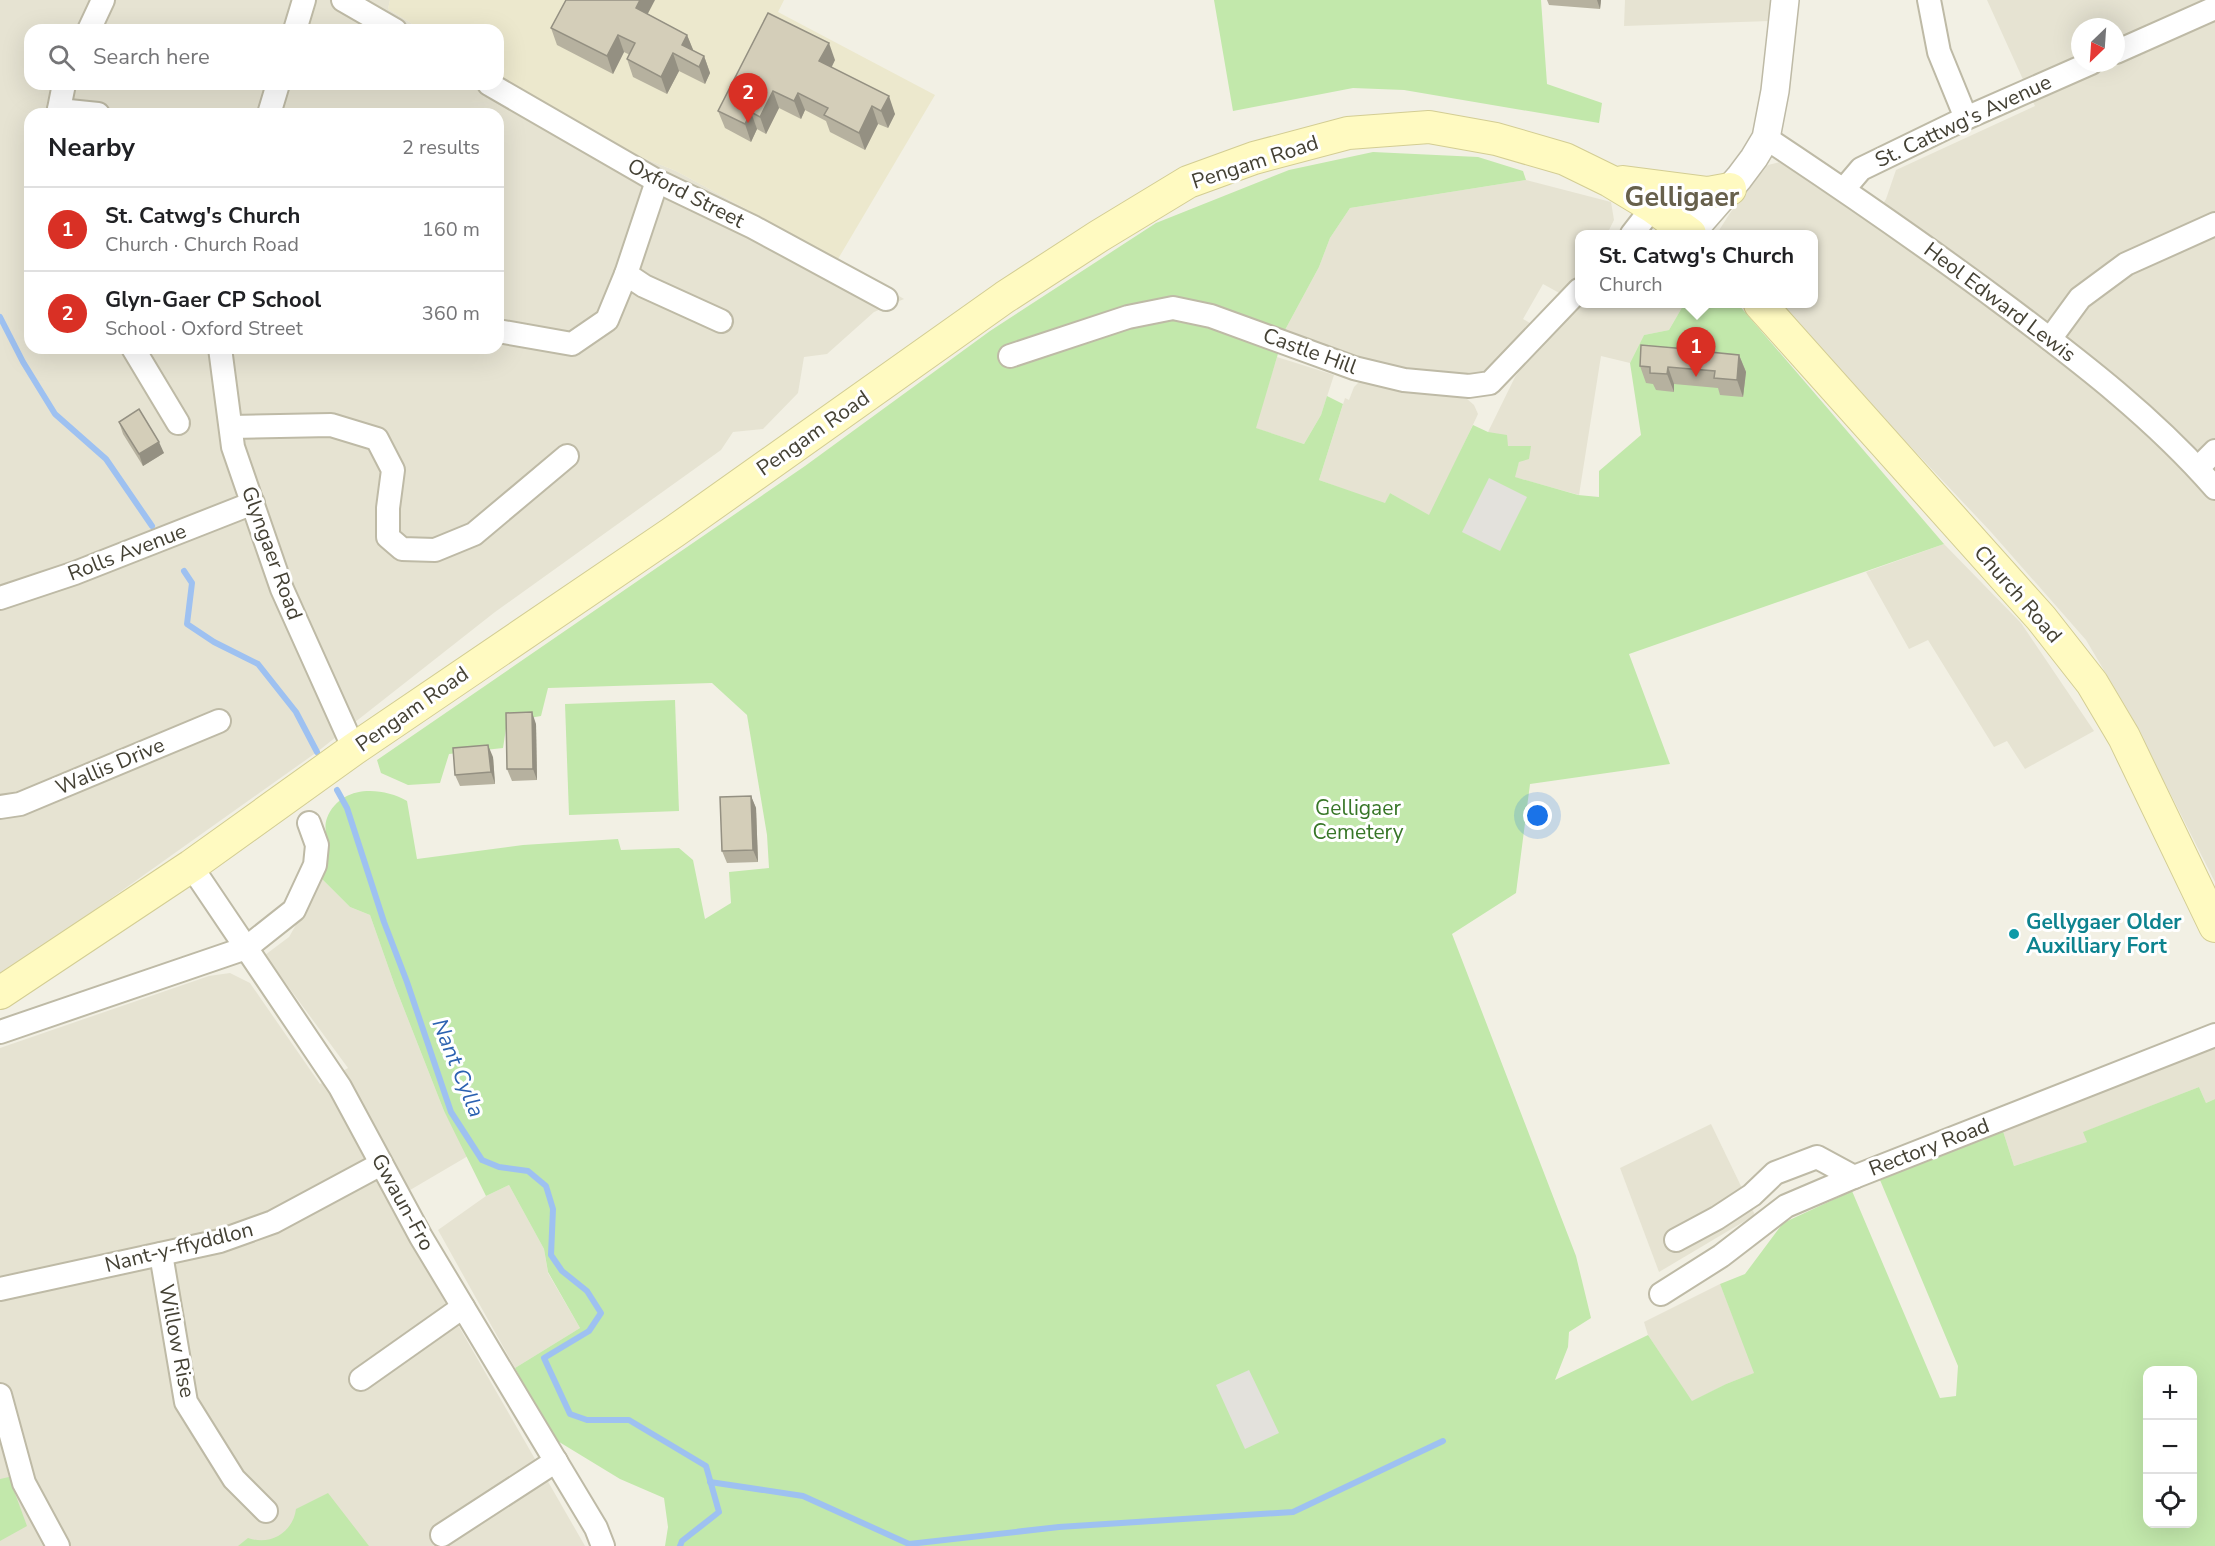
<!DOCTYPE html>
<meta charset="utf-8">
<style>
:root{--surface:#fff;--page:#f6f6f6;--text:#202124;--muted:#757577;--line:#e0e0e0;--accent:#d93025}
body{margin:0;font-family:"Nunito Sans",sans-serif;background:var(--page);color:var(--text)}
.controls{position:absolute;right:18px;bottom:18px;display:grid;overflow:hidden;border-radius:12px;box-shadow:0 6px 24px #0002}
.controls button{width:54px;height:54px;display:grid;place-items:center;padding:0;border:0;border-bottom:2px solid var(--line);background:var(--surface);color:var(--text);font:30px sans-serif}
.compass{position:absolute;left:2071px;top:18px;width:54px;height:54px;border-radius:50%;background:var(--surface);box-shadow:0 6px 24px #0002;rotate:205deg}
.you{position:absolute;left:1538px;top:816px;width:21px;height:21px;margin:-15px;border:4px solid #fff;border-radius:50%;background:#1a73e8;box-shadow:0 0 0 9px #1a73e833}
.badge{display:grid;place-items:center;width:39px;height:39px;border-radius:50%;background:var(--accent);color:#fff;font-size:20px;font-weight:700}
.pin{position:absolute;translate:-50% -50px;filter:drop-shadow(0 2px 3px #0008)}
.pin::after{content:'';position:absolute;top:32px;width:21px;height:18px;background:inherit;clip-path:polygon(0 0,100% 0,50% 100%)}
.popup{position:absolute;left:1575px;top:230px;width:243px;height:78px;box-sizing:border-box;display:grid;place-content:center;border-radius:12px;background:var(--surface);filter:drop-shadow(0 2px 4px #0005);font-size:20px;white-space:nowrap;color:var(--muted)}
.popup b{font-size:22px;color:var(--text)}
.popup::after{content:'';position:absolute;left:50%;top:100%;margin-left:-12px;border:12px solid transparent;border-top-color:var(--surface)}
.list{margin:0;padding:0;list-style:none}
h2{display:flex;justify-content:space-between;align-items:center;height:78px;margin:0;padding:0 24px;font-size:26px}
h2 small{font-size:20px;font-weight:400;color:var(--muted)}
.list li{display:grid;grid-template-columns:39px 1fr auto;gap:18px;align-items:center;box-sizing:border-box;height:84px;padding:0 24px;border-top:2px solid var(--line)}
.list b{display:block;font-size:22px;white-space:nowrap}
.list p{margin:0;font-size:20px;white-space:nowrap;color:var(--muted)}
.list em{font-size:20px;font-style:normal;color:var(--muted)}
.icon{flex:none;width:33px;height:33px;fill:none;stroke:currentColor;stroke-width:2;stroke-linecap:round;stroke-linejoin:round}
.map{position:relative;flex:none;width:2215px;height:1546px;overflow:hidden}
.search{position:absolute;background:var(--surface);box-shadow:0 6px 24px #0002;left:24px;top:24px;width:480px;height:66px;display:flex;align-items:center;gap:15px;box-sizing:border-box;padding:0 21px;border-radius:18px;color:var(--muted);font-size:22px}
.panel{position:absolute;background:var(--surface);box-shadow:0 6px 24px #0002;left:24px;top:108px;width:480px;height:246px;border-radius:18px}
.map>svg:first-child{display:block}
.residential{fill:#e6e3d2;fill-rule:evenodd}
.education{fill:#ece8cd}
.green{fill:#c2e8ab;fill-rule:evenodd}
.parking{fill:#e3e1dc}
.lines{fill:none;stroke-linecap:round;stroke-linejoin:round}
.stream{stroke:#9ec1f1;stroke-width:6}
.minor-casing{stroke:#bebaa6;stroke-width:26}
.tertiary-casing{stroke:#bebaa6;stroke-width:30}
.secondary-casing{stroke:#d3cd93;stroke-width:34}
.minor{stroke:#fff;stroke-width:22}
.tertiary{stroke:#fff;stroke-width:27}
.secondary{stroke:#fffac1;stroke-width:32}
.wall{fill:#b6b19f}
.shaded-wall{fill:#949082}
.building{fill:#d4ceb9;stroke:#949082;stroke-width:1.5}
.culture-dot{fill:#0f9aa8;stroke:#fff;stroke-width:2}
.labels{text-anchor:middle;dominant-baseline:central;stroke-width:6;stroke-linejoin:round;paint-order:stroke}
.street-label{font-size:21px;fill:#444134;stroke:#fff}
.park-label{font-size:21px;fill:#377627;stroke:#fff}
.culture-label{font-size:21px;font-weight:bold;fill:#0d838f;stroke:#fff;text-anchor:start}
.water-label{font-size:22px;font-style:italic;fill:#2c62b1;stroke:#fff}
.district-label{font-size:27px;font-weight:bold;fill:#67604b;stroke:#fff}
</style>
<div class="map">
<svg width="2215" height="1546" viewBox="0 0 2215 1546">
<rect width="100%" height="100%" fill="#f2f0e4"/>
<g class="residential">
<path d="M0 0H390L388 9 422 30H30V84H498V75L623 150 676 171 838 259 904 299 874 312 827 354 804 357 798 393 763 429 733 432 721 450 495 612 317 752 37 951 0 974ZM30 114H498V348H30Z"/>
<polygon points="1625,0 1772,0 1770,21 1624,26"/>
<path d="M1987 0H2215V882L2130 714 2086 640 1991 532 1776 304H1813V234H1719L1718 232 1730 213 1768 165 1780 162 1871 223 1886 199 1896 170 2035 106ZM2080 27H2116V63H2080Z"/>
<polygon points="1526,180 1611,202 1614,220 1607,234 1579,234 1579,279 1563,295 1543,284 1523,319 1535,326 1491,371 1472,378 1382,367 1339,353 1285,330 1319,267 1330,238 1350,208"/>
<polygon points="1579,304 1684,304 1669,330 1644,335 1630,363 1601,356 1579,495 1514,477 1519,462 1508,446 1488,432 1515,377 1550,329"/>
<polygon points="1277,357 1334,375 1321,415 1304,444 1255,428"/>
<polygon points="1371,380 1467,399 1474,405 1478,414 1430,516 1390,493 1385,504 1319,480 1345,398 1349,400 1354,387 1360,381"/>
<polygon points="1944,544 2021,623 2094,731 2025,769 2007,741 1994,747 1928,640 1909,649 1866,572"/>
<polygon points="322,879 350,907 370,915 395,986 444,1111 468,1156 388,1203 585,1546 0,1546 0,1048 209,976 230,973 250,983 320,1084 348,1068 265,955 289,937"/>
<polygon points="2215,1047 2215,1099 2206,1103 2199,1087 2084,1132 2088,1142 2014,1166 2003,1131"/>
<polygon points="1711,1124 1755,1215 1659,1272 1620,1168"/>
<polygon points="509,1185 544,1249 548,1273 580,1328 515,1368 438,1230 486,1196"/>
<polygon points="1720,1284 1755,1373 1726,1384 1692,1402 1648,1335 1644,1322"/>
</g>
<polygon class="education" points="390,0 784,0 778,12 935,95 838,259 676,171 623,150 498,75 498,30 422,30 388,9"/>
<g class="green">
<polygon points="1214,0 1541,0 1547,84 1602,103 1599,123 1404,90 1353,88 1233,111"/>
<path d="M1373 152 1478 157 1523 171 1526 180 1350 208 1330 238 1319 267 1285 330 1256 428 1304 444 1321 415 1327 396 1343 404 1319 480 1385 503 1390 493 1429 515 1473 425 1488 432 1507 435 1508 446H1531L1529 459 1519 462 1515 477 1578 495 1599 497V471L1641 435 1630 363 1644 335 1669 330 1684 304H1738L1944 544 1629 654 1670 764 1530 784 1516 893 1452 934 1576 1256 1591 1318 1569 1332 1568 1347 1555 1380 1648 1335 1692 1401 1726 1384 1754 1373 1720 1284 1745 1274 1783 1223 1852 1191 1940 1398 1956 1396 1958 1366 1880 1180 2003 1131 2014 1166 2087 1142 2083 1132 2199 1087 2206 1103 2215 1099V1546H665L668 1527 664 1498 620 1479 551 1437 515 1368 580 1328 548 1272 544 1249 509 1185 486 1196 444 1111 395 986 370 915 350 907 322 879C324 870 327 860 328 851 328 841 323 828 327 818 340 785 381 786 407 801L417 859 523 845 618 839 621 850 679 848 693 860 705 919 731 903 729 872 769 868 767 835 747 715 712 683 548 688 541 716 507 722 503 748 449 754 440 783 408 785 381 773 377 760 805 466 990 331 1156 223 1289 170ZM2148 1370H2192V1524H2148Z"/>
<polygon points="675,700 679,811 569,815 565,704"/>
<polygon points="9,1477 27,1526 0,1541 0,1479"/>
<path d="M328 1493 369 1546H238L248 1538C271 1546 293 1532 296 1509Z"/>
</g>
<g class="parking">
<polygon points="1489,478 1527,497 1500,551 1462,532"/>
<polygon points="1249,1370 1279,1433 1245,1449 1216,1385"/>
</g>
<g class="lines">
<g class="stream">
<polyline points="0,317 23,362 55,414 106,459 152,526"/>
<polyline points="184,571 192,583 187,624 214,642 258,664 296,712 317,752"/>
<polyline points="337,790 347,808 384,922 407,982 451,1112 482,1160 499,1167 528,1171 546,1186 553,1209 551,1255 562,1271 587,1291 601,1313 589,1331 544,1358 570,1414 587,1420 629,1420 706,1466 719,1512 682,1541 680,1546"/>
<polyline points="710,1482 803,1496 909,1544 1059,1527 1293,1512 1443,1441"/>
</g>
<defs>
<g id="minor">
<polyline points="343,0 395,30"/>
<polyline points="1929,0 1939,52 1966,118"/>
<polyline points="89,30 103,0"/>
<polyline points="295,30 304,0"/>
<polyline points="2116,52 2215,8"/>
<polyline points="489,84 657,181 753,227 886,299"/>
<polyline points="59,110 98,114"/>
<polyline points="58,114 64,84"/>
<polyline points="269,114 278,84"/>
<path d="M1766 138C1849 193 1930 249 2009 308 2082 363 2155 419 2215 488"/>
<polyline points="1844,189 1861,169 1966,118 2091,63"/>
<polyline points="1632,234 1653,207"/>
<polyline points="626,274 644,286 721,321"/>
<polyline points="498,331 572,344 607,320 626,274 657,181"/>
<polyline points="2050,339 2080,298 2126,264 2215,224"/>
<polyline points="133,348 178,423"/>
<polyline points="220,348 233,447 282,589 354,749"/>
<polyline points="1010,356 1128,317 1173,308 1211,316 1354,368 1404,380 1469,386 1490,383 1579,290"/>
<polyline points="231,427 331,425 377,439 393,470 388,508 388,537 402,549 435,550 474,534 567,456"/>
<polyline points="2198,468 2215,451"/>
<polyline points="0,598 75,573 253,503"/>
<polyline points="0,807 20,804 219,721"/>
<polyline points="191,866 340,1087 421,1237 596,1528 603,1546"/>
<polyline points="0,1032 246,948 294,910 315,865 317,845 309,823"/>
<polyline points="1676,1240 1717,1218 1752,1195 1775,1173 1817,1157 1854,1177"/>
<polyline points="161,1254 186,1402 234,1479 266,1511"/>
<polyline points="0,1289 220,1241 273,1222 381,1164"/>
<polyline points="1661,1294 1721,1256 1786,1206 1854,1177 2215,1035"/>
<polyline points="361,1379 463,1307"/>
<polyline points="0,1395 24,1483 58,1546"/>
<polyline points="442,1535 556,1461"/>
</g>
<polyline id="tertiary" points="1690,234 1739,178 1754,158 1766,138 1775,91 1785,0"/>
<g id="secondary">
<polyline points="1623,182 1708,193 1730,189"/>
<polyline points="1760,304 2041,618 2092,683 2124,737 2215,926"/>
<polyline points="0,993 191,866 354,749 675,531 1005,297 1099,236 1188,182 1254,158 1348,133 1429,127 1496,139 1565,159 1610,181 1653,207 1690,234"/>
</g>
</defs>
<use href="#minor" class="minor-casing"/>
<use href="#tertiary" class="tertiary-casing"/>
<use href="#secondary" class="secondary-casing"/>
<use href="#minor" class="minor"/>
<use href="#tertiary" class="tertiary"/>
<use href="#secondary" class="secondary"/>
</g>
<g class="wall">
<polygon points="1547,0 1601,0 1600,9 1549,5"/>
<polygon points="648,14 687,35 693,50 704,56 710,73 705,84 679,71 667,94 633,77 627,59 630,55 624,52 613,74 557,45 551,28"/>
<polygon points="835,60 831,67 895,114 888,128 878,124 865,150 830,132 826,121 805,110 801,119 779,108 766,134 757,129 751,142 725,128 718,111"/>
<polygon points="1710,342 1714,353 1739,355 1746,372 1743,397 1720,395 1718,388 1674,384 1674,392 1656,390 1653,384 1646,383 1640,366 1698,350"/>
<polygon points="119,422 164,453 143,466 123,434"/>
<polygon points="536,724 537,780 512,781 507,769"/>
<polygon points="493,757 495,784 460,786 455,775"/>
<polygon points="751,796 756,808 758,862 727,863 722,851"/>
</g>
<g class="shaded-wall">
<polygon points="640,0 655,0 642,25 636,8"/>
<polygon points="1597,0 1601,0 1600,9"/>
<polygon points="618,35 624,52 613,74 607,56"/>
<polygon points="687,35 694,52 689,62 682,45"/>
<polygon points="829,43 835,60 826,79 819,61"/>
<polygon points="673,53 679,71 667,94 661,77"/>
<polygon points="704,56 710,73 705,84 699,67"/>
<polygon points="773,91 779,108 766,134 760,117"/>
<polygon points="798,93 805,110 801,119 794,101"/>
<polygon points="889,96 895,114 888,128 881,111"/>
<polygon points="872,106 878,124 865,150 859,133"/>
<polygon points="751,112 757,129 751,142 745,124"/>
<polygon points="1710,342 1717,359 1710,352"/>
<polygon points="1739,355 1746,372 1743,397 1737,380"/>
<polygon points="1668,367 1674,384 1674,392 1667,374"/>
<polygon points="159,442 164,453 143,466 139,454"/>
<polygon points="532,712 536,724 537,780 533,769"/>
<polygon points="488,745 493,757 495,784 491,772"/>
<polygon points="751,796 756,808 758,862 753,850"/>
</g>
<g class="building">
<polygon points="566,0 640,0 636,8 687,35 682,45 704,56 699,67 673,53 661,77 627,59 635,43 618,35 607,56 551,28"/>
<polygon points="768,13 829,43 819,61 889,96 881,111 872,106 859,133 824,115 828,108 798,93 794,101 773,91 760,117 751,112 745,124 718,111"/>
<polygon points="1699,341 1710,342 1710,352 1739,355 1737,380 1714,378 1715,371 1668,367 1667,374 1650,373 1650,367 1640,366 1641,345 1698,350"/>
<polygon points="139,409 159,442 139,454 119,422"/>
<polygon points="532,712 533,769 507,769 506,713"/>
<polygon points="488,745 491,772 455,775 453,748"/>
<polygon points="751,796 753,850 722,851 720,797"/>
</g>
<circle class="culture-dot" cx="2014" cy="934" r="6"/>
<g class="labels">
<g class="street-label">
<text transform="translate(1963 121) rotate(-25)">St. Cattwg's Avenue</text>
<text transform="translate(1255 162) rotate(-18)">Pengam Road</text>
<text transform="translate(686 193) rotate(27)">Oxford Street</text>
<text transform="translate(2000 302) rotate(37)">Heol Edward Lewis</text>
<text transform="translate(1310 351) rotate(20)">Castle Hill</text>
<text transform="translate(813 433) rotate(-35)">Pengam Road</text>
<text transform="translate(127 552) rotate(-21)">Rolls Avenue</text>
<text transform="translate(272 553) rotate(70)">Glyngaer Road</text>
<text transform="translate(2018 594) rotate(49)">Church Road</text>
<text transform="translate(412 709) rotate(-35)">Pengam Road</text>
<text transform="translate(110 766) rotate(-23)">Wallis Drive</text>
<text transform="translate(1929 1147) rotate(-21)">Rectory Road</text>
<text transform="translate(403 1202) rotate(61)">Gwaun-Fro</text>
<text transform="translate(179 1247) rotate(-14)">Nant-y-ffyddlon</text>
<text transform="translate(177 1341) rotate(79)">Willow Rise</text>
</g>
<g class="park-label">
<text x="1358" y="808">Gelligaer<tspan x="1358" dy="24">Cemetery</tspan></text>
</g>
<g class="culture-label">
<text x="2026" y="922">Gellygaer Older<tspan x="2026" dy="24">Auxilliary Fort</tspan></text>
</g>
<g class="water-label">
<text transform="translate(458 1068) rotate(68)">Nant Cylla</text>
</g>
<g class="district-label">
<text x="1682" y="197">Gelligaer</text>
</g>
</g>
</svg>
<div class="controls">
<button>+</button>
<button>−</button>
<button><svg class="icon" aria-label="locate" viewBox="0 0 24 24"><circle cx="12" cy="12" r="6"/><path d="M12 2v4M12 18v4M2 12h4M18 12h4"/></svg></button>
</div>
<svg class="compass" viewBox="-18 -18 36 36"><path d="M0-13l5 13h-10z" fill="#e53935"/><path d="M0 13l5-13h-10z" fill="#757577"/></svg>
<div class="you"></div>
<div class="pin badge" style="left:1696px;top:377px">1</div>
<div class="popup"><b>St. Catwg's Church</b>Church</div>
<div class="pin badge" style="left:748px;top:123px">2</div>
<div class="search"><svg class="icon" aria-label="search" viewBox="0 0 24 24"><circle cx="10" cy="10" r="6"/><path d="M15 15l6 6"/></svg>Search here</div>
<section class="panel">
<h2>Nearby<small>2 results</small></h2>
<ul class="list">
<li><span class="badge">1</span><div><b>St. Catwg's Church</b><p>Church · Church Road</p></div><em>160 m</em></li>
<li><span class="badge">2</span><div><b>Glyn-Gaer CP School</b><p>School · Oxford Street</p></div><em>360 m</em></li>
</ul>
</section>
</div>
